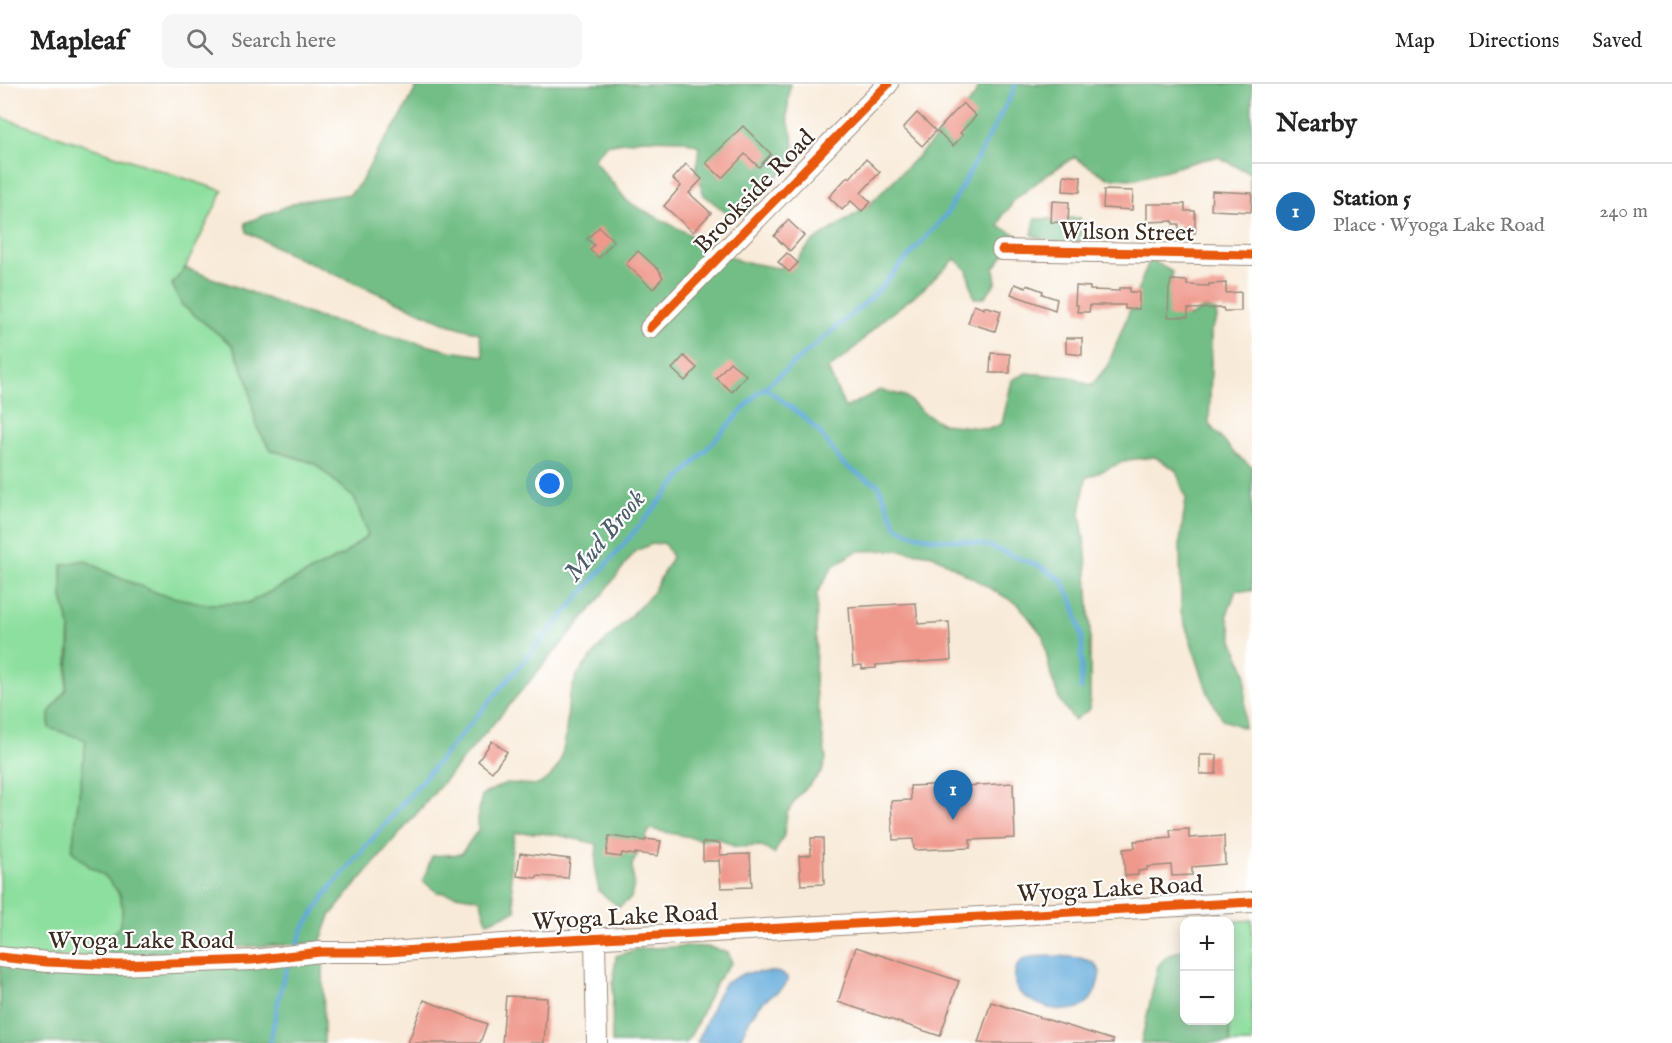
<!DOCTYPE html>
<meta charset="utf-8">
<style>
:root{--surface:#fff;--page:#f6f6f6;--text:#222;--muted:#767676;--line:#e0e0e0;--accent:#1f6fb2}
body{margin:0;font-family:"IM FELL English",serif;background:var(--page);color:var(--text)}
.controls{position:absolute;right:18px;bottom:18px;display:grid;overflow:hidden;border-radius:12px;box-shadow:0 3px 15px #0003}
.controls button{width:54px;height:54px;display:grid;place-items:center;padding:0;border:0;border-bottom:2px solid var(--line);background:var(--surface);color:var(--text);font:30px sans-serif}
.you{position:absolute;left:550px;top:400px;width:21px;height:21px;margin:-15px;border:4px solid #fff;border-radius:50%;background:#1a73e8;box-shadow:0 0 0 9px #1a73e833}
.badge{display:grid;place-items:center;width:39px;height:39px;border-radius:50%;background:var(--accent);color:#fff;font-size:20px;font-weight:700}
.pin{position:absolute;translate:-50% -50px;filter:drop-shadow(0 2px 3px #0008)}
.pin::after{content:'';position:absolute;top:32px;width:21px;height:18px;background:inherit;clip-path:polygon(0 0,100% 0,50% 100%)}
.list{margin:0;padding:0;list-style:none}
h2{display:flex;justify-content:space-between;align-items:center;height:78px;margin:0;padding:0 24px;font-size:26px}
h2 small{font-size:20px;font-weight:400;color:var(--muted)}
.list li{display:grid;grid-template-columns:39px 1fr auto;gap:18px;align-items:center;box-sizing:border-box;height:96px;padding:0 24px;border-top:2px solid var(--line)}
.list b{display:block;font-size:22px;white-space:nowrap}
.list p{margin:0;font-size:20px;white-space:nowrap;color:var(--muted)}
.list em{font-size:20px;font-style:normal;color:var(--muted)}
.icon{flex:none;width:33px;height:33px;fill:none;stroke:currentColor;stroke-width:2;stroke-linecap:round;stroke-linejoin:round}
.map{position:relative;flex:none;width:1252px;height:959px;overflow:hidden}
header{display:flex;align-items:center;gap:36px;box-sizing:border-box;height:84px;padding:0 30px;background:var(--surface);border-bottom:2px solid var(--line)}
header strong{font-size:28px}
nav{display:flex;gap:33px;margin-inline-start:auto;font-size:21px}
.search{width:420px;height:54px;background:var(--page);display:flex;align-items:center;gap:15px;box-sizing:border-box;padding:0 21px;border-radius:12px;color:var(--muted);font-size:22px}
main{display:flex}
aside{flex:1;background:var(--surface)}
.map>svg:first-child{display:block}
.green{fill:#8ddf9f;stroke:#64845e;stroke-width:1.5}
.forest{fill:#72be86;stroke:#567452;stroke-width:1.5}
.water{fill:#64abda;stroke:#506a7c;stroke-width:1.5}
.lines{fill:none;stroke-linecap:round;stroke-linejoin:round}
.stream{stroke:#64abda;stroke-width:4.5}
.building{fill:#ef988c}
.minor-casing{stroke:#9a8a7b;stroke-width:22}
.minor{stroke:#fff;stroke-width:20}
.cycleway-casing{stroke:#fff;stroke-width:13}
.cycleway{stroke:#e8590c;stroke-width:9}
.labels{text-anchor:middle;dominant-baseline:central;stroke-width:4.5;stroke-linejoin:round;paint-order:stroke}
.street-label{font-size:24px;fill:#3b2a1e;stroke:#fff}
.water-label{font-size:26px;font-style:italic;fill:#4b5e69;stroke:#fff}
</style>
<header>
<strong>Mapleaf</strong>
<div class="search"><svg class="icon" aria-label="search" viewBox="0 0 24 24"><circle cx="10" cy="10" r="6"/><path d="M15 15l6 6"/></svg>Search here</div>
<nav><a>Map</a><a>Directions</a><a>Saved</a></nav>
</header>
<main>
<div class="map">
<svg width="1252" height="959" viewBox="0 0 1252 959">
<rect width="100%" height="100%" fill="#fff"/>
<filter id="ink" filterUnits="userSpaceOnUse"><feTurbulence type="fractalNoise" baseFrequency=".0167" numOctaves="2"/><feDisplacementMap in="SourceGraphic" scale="12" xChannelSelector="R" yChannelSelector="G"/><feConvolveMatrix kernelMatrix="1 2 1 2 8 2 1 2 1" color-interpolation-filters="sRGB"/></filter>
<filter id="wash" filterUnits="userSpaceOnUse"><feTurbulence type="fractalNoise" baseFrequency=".008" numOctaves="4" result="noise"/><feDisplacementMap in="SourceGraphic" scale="24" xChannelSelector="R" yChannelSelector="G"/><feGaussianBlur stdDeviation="1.35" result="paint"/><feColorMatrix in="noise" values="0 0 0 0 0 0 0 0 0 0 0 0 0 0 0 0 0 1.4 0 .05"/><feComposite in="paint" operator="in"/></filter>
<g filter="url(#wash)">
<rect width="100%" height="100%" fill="#f8ead8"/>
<g class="green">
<path d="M0 33 223 107 185 184 172 201 182 221 232 261 248 297 256 342 271 366 314 379 355 415 368 451 343 471 248 519 205 521 160 510 115 492 84 476 62 513 70 543 66 606 49 629 86 656 72 767C78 772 84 778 90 783 95 786 102 789 106 793 133 819 120 842 110 872L0 873Z"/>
<polygon points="1252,836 1252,959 1230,959 1229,950 1231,901 1230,838"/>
</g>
<g class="forest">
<path d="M428 0H790L787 32 794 60 795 74 780 89 749 128 729 131 704 111 696 89 699 62 682 56 642 55 606 61 593 75 628 118 739 177 778 184 794 179 811 159 868 122 954 36 974 13 980 0H1252V113L1250 104V89L1218 73 1201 76 1136 95 1108 94 1074 73 1045 92 1013 117 1009 125 1003 130 999 142C1006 148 1012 145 1018 153L994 184 996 198 984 214H974L967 186 955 175 922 206 881 237 850 269 828 285 845 324 880 306 905 312 925 330 943 340 989 345 1002 340 1012 296 1026 289 1071 293 1091 302 1108 281 1150 175 1172 188 1173 218 1190 233 1204 224 1216 227 1217 235 1211 246V285L1209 340 1234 369 1252 383V507L1236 506 1227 531 1234 559 1246 589 1244 644 1223 636 1208 609 1181 528 1180 458 1186 415 1176 386 1155 373 1127 376 1086 394 1080 429 1086 468 1090 545V625L1074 636 1060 617 1051 592 1043 552 1019 521 933 471 897 466 857 467 833 482 817 509 815 603 826 674 822 688 798 712 787 729 784 751 774 770 761 762 735 763 718 754 703 756 650 745 632 781 634 800 631 814 619 823 599 807 595 787 597 760 558 751 539 749H515C508 776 510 800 516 827L487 838 480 815 437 808 423 797 432 772 461 770 478 746V731L482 711 506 699 538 701 550 693 559 681 565 658 569 614 577 591 598 565 651 511 672 473 664 459 652 460 635 467 597 518 348 810 330 832 320 859 239 863 190 871 141 870 110 872 107 857 120 842 123 824 120 810 105 792 89 782 72 767 86 656 49 644V629L66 606 70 565V543L62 513V481L84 476 115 492 160 510 205 520 248 519 343 471 368 451 355 415 314 379 271 366 256 342 248 297 232 261 182 221 172 200 185 184 317 233 450 267 484 272 479 249 448 240 289 170 247 148 245 139 300 117 350 110 361 98 378 66 399 36 416 4Z"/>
<polygon points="1080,134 1082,143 1079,162 1066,162 1032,151 1035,135"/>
<path d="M687 862 707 863 728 868 732 879C708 901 704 933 686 959H612L613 900 616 872 637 865Z"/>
<polygon points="1184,865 1184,936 1229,936 1230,959 1141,959 1158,882 1167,872"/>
<polygon points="323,871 324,959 0,959 0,878"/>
</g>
<g class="water">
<path d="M1059 872 1080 874 1093 878 1100 887C1096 920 1082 931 1049 924 1040 921 1028 917 1020 909 1011 901 1013 878 1027 874 1036 871 1049 873 1059 872Z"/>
<path d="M773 888C779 888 782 889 787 893 788 906 773 908 764 917 753 928 744 944 739 959H697L718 910 725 899 745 889Z"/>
</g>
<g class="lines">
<g class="stream">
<polyline points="765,304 804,333 822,351 842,379 864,394 878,400 896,442 912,450 935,455 965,457 992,463 1020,475 1040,482 1062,496 1074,521 1082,554 1081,605"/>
<polyline points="295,867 303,845 329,806 680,394 757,310 871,214 947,130 1012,10 1015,0"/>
<polyline points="270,959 282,899 290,877"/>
</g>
</g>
<g id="blocks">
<g class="building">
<polygon points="963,19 976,32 960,49 963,51 953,62 937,47"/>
<polygon points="917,29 936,47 922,62 903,44"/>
<polygon points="743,42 771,70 759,83 745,70 722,94 706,79"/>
<polygon points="866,75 880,88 861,109 871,118 862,127 851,117 842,126 829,113 848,92 850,94"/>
<polygon points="686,80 702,95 689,109 711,129 693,148 664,122 681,102 673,95"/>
<polygon points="1064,91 1081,93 1080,108 1063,107"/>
<polygon points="1104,106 1133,107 1132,126 1103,124"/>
<polygon points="1212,107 1252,109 1251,128 1211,126"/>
<polygon points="1052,117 1069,118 1068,139 1051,138"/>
<polygon points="1147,120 1185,120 1185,127 1195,127 1195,149 1179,149 1179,140 1173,140 1173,137 1147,138"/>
<polygon points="788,136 804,151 790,167 774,152"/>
<polygon points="599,143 614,157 599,174 590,166 594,161 587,155"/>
<polygon points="638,167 661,188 660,189 663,193 653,205 626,180"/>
<polygon points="787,169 798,179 789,188 778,178"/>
<polygon points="1171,196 1187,197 1187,201 1209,202 1209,200 1226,199 1226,209 1241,208 1241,227 1224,227 1223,224 1188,225 1188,233 1168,233 1169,204 1170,203"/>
<polygon points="1015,200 1026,204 1027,201 1043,207 1042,210 1057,215 1055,226 1011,210"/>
<polygon points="1076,202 1090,203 1090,206 1119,207 1119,204 1130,204 1130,208 1139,208 1139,225 1125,225 1125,221 1090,221 1089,228 1077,228 1078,221 1075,221"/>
<polygon points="974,221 984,225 984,223 988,223 1001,227 995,247 968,239"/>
<polygon points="1066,254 1082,254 1082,271 1066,269"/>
<polygon points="991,269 1010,270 1010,289 990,289"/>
<polygon points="684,272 697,284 685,297 672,285"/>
<polygon points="730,278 746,291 732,308 716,294"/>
<polygon points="916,519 918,540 949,538 951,576 876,581 876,584 862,585 862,581 853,582 849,523"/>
<polygon points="492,657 507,668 492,688 478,677"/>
<polygon points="1200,671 1217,671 1216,690 1200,690"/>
<polygon points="965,697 965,702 1013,699 1015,754 970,756 970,764 914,766 913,755 893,756 891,717 911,716 910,702 953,700 953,698"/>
<polygon points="1189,745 1189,754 1224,752 1225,780 1192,783 1192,791 1172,792 1171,781 1147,783 1147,786 1138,787 1138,791 1125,792 1123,765 1135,764 1134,757 1171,754 1170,746"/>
<polygon points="609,752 646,757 646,755 661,757 658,772 635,769 635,771 622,769 621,773 606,771"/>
<polygon points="811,754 823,754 824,800 801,801 799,772 811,771"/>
<polygon points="703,758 720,759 720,771 750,770 752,803 721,804 719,775 719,777 703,777"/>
<polygon points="520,769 570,775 568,794 537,792 537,794 517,792"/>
<polygon points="856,863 959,897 940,952 838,918"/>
<polygon points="506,912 547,914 544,959 502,959"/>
<polygon points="424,916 487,940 480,959 408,959"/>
<polygon points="991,918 1113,956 1113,959 978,959"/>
</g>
</g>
</g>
<g filter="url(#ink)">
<use href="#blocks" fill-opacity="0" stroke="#9a8a7b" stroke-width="1.5"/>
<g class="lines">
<defs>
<g id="minor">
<polyline points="1002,166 1252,171"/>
<polyline points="650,244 888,0"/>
<polyline points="595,855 597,959"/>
<polyline points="0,873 47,878 119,881 252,876 320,868 388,868 532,858 1252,818"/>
</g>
</defs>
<use href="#minor" class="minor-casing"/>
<use href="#minor" class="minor"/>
<defs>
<g id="cycleway">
<polyline points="1002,166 1252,171"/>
<polyline points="650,244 888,0"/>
<polyline points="0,873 47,878 119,881 252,876 320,868 388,868 532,858 1252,818"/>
</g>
</defs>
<use href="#cycleway" class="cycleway-casing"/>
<use href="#cycleway" class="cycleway"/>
</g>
</g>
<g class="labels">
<g class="street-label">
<text transform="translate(755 108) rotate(-46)">Brookside Road</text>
<text transform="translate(1127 149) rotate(1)">Wilson Street</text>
<text transform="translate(1110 806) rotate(-3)">Wyoga Lake Road</text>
<text transform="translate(625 834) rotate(-3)">Wyoga Lake Road</text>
<text x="141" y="857">Wyoga Lake Road</text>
</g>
<g class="water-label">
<text transform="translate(605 452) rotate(-50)">Mud Brook</text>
</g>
</g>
</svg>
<div class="controls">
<button>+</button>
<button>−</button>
</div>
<div class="you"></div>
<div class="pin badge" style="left:953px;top:736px">1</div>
</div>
<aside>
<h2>Nearby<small></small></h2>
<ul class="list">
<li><span class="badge">1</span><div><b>Station 5</b><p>Place · Wyoga Lake Road</p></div><em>240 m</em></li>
</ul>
</aside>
</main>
